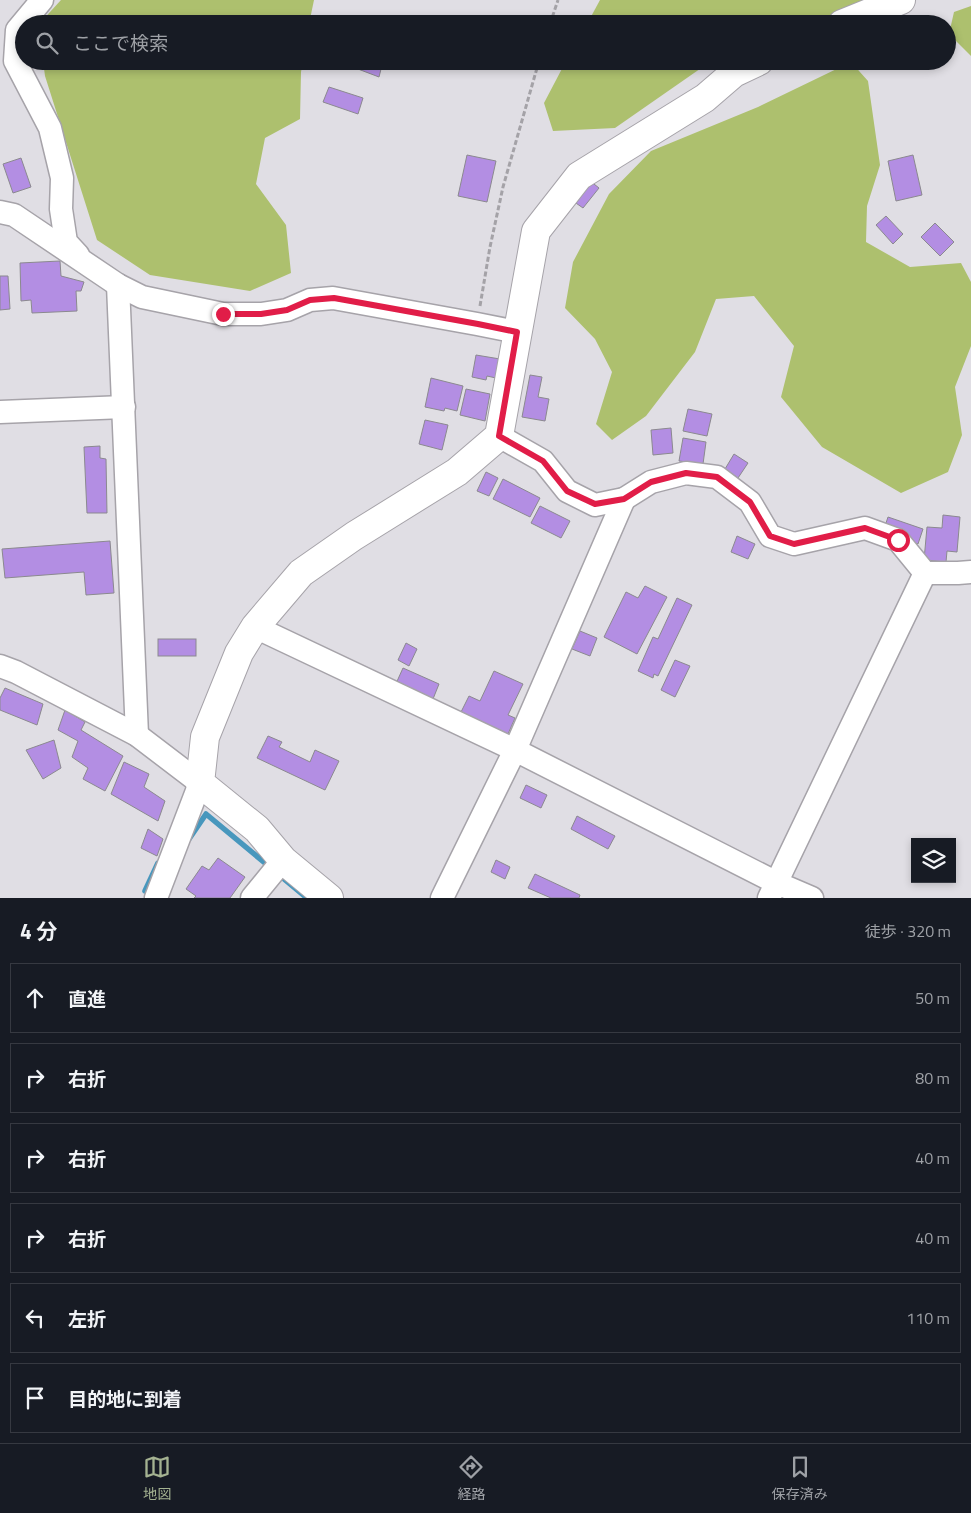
<!DOCTYPE html>
<html lang="ja">
<meta charset="utf-8">
<style>
:root{--surface:#171b24;--page:#20242c;--text:#f1f3f6;--muted:#9ea1a6;--line:#363941;--accent:#a4b291}
body{margin:0;font-family:"Titillium Web","Noto Sans JP",sans-serif;background:var(--page);color:var(--text)}
.controls{position:absolute;right:15px;bottom:15px;display:grid;overflow:hidden;border-radius:0px;box-shadow:0 2px 8px #0003}
.controls button{width:45px;height:45px;display:grid;place-items:center;padding:0;border:0;border-bottom:1px solid var(--line);background:var(--surface);color:var(--text);font:25px sans-serif}
.stop{position:absolute;width:15px;height:15px;margin:-11px;border:4px solid #e11d48;border-radius:50%;background:#fff}
.stop.end{background:#e11d48;border-color:#fff;box-shadow:0 1px 5px #0008}
.list{margin:0;padding:0;list-style:none}
h2{display:flex;justify-content:space-between;align-items:center;height:65px;margin:0;padding:0 20px;font-size:21px}
h2 small{font-size:16px;font-weight:400;color:var(--muted)}
.list li{display:grid;grid-template-columns:32px 1fr auto;gap:15px;align-items:center;box-sizing:border-box;height:70px;margin:0 10px 10px;padding:0 10px;border:1px solid var(--line);border-radius:0px}
.list b{display:block;font-size:19px;white-space:nowrap}
.list em{font-size:16px;font-style:normal;color:var(--muted)}
.icon{flex:none;width:28px;height:28px;fill:none;stroke:currentColor;stroke-width:2;stroke-linecap:round;stroke-linejoin:round}
.map{position:relative;flex:none;width:971px;height:898px;overflow:hidden}
.search{position:absolute;background:var(--surface);box-shadow:0 2px 8px #0003;left:15px;right:15px;top:15px;height:55px;display:flex;align-items:center;gap:12px;box-sizing:border-box;padding:0 18px;border-radius:28px;color:var(--muted);font-size:19px}
.sheet{height:545px;background:var(--surface)}
nav{display:flex;justify-content:space-around;align-items:center;box-sizing:border-box;height:70px;border-top:1px solid var(--line);background:var(--surface);font-size:14px;color:var(--muted)}
nav a{display:grid;justify-items:center;gap:2px}
nav .on{color:var(--accent)}
.map>svg:first-child{display:block}
.green{fill:#adc06e}
.lines{fill:none;stroke-linecap:round;stroke-linejoin:round}
.stream{stroke:#4897bd;stroke-width:5.5}
.building{fill:#b38ee3;stroke:#8b898f}
.minor-casing{stroke:#a6a3a9;stroke-width:25}
.tertiary-casing{stroke:#a6a3a9;stroke-width:30}
.path{stroke:#a4a2a7;stroke-width:3;stroke-dasharray:5 2.5;stroke-linecap:butt}
.minor{stroke:#fff;stroke-width:22}
.tertiary{stroke:#fff;stroke-width:28}
.route{stroke:#e11d48;stroke-width:6}
</style>
<div class="map">
<svg width="971" height="898" viewBox="0 0 971 898">
<rect width="100%" height="100%" fill="#e0dee4"/>
<g class="green">
<polygon points="61,0 314,0 309,24 39,24"/>
<polygon points="600,0 863,0 817,24 587,24"/>
<polygon points="971,6 971,56 949,34 954,12"/>
<polygon points="43,61 303,61 301,72 300,119 265,138 256,184 286,225 291,273 250,291 150,275 97,240 45,76"/>
<polygon points="566,61 716,61 707,64 615,128 553,131 544,103"/>
<polygon points="851,62 868,81 880,165 867,206 866,242 910,267 961,263 971,282 971,346 955,387 962,435 948,472 901,493 822,447 781,397 794,346 754,296 716,299 695,352 646,416 612,440 596,424 612,372 595,339 565,308 573,262 609,194 651,151 758,107"/>
</g>
<g class="lines">
<g class="stream">
<polyline points="189,839 206,814 271,868"/>
<polyline points="278,874 307,898"/>
<polyline points="145,891 158,863"/>
</g>
</g>
<g class="building">
<polygon points="360,61 383,61 379,77 358,69"/>
<polygon points="329,87 363,98 358,114 323,102"/>
<polygon points="467,155 496,161 487,202 458,196"/>
<polygon points="913,155 922,195 896,201 888,161"/>
<polygon points="21,158 31,187 13,193 3,164"/>
<polygon points="589,180 599,188 583,208 573,201"/>
<polygon points="886,216 903,234 893,244 876,225"/>
<polygon points="935,223 954,242 940,256 921,237"/>
<polygon points="60,261 61,276 84,282 81,291 76,291 77,311 32,313 31,300 21,301 20,263"/>
<polygon points="0,276 8,276 10,309 0,310"/>
<polygon points="476,355 500,359 496,378 487,376 486,380 472,377"/>
<polygon points="530,375 542,377 538,397 549,399 545,421 522,417"/>
<polygon points="431,378 463,386 457,411 445,408 444,411 425,407"/>
<polygon points="466,389 490,394 485,421 460,415"/>
<polygon points="688,409 712,414 707,436 683,431"/>
<polygon points="425,420 448,425 442,450 419,444"/>
<polygon points="671,428 673,453 653,455 651,430"/>
<polygon points="683,438 706,442 703,464 679,461"/>
<polygon points="100,446 100,458 106,459 107,513 87,513 84,447"/>
<polygon points="734,454 748,463 738,478 725,469"/>
<polygon points="486,472 498,478 489,496 477,491"/>
<polygon points="503,479 540,498 530,517 493,499"/>
<polygon points="540,506 570,521 561,538 531,523"/>
<polygon points="943,515 960,517 957,552 947,551 946,562 924,560 927,527 942,528"/>
<polygon points="888,517 923,529 918,544 883,532"/>
<polygon points="737,536 755,544 748,559 731,552"/>
<polygon points="110,541 114,593 86,595 84,572 5,578 2,549"/>
<polygon points="645,586 667,597 637,654 604,637 626,592 638,598"/>
<polygon points="677,598 692,605 658,676 654,674 653,678 638,671 653,637 658,639"/>
<polygon points="580,631 597,638 590,656 572,649"/>
<rect x="158" y="639" width="38" height="17"/>
<polygon points="406,643 417,649 409,666 398,660"/>
<polygon points="675,660 690,666 675,697 661,690"/>
<polygon points="403,668 439,684 431,704 394,688"/>
<polygon points="494,671 523,684 508,715 515,718 508,734 461,712 469,696 480,701"/>
<polygon points="5,688 43,704 37,725 0,710 0,698"/>
<polygon points="65,710 85,722 81,730 123,756 105,791 83,779 88,768 72,757 78,741 58,730"/>
<polygon points="268,736 282,742 279,747 310,762 315,750 339,761 325,790 257,758"/>
<polygon points="54,740 61,768 43,779 26,750"/>
<polygon points="124,762 149,774 144,787 165,801 158,821 111,794"/>
<polygon points="526,785 547,795 541,808 520,798"/>
<polygon points="577,816 615,836 608,849 571,829"/>
<polygon points="148,829 163,839 157,856 141,848"/>
<polygon points="218,858 245,877 230,898 194,898 196,896 186,889 202,866 209,870"/>
<polygon points="496,860 510,867 505,879 491,872"/>
<polygon points="535,874 580,895 579,898 551,898 528,888"/>
</g>
<g class="lines">
<defs>
<g id="minor">
<polyline points="42,0 17,30 15,61 50,128 62,178 61,209 66,242 78,255"/>
<polyline points="0,212 14,215 118,285 142,297 223,314 261,314 287,310 310,300 333,298 477,324 517,332"/>
<polyline points="118,285 137,735"/>
<polyline points="0,412 124,407"/>
<polyline points="499,436 543,461 567,491 595,505 624,499 651,482 686,473 717,477 750,502 770,536 794,544 865,528 898,540 925,573 958,573 971,572"/>
<polyline points="255,627 515,750 777,883 812,898"/>
<polyline points="0,666 16,672 137,735 200,783 156,898"/>
<polyline points="252,898 283,860"/>
<polyline points="442,898 515,750 624,499"/>
<polyline points="769,898 925,573"/>
</g>
<g id="tertiary">
<polyline points="842,24 901,0"/>
<polyline points="329,898 283,860 257,829 200,783 205,737 239,653 255,627 301,573 354,536 457,472 499,436 536,231 579,176 705,98 734,73 759,61"/>
</g>
</defs>
<use href="#minor" class="minor-casing"/>
<use href="#tertiary" class="tertiary-casing"/>
<g class="path">
<polyline points="550,24 558,0"/>
<polyline points="480,306 490,247 503,187 539,61"/>
</g>
<use href="#minor" class="minor"/>
<use href="#tertiary" class="tertiary"/>
</g>
<g class="lines">
<polyline class="route" points="223,314 261,314 287,310 310,300 334,298 478,324 517,332 499,436 543,461 567,491 595,504 624,499 651,482 686,473 717,477 750,502 770,536 794,544 865,528 898,540"/>
</g>
</svg>
<div class="controls">
<button><svg class="icon" aria-label="layers" viewBox="0 0 24 24"><path d="M12 4l9 5-9 5-9-5zM3 14l9 5 9-5"/></svg></button>
</div>
<div class="stop" style="left:898px;top:540px"></div>
<div class="stop end" style="left:223px;top:314px"></div>
<div class="search"><svg class="icon" aria-label="search" viewBox="0 0 24 24"><circle cx="10" cy="10" r="6"/><path d="M15 15l6 6"/></svg>ここで検索</div>
</div>
<section class="sheet">
<h2>4 分<small>徒歩 · 320 m</small></h2>
<ul class="list">
<li><svg class="icon" aria-label="ahead" viewBox="0 0 24 24"><path d="M12 20V5M6 11l6-6 6 6"/></svg><div><b>直進</b></div><em>50 m</em></li>
<li><svg class="icon" aria-label="right" viewBox="0 0 24 24"><path d="M7 20v-9h11M14 6l5 5-5 5"/></svg><div><b>右折</b></div><em>80 m</em></li>
<li><svg class="icon" aria-label="right" viewBox="0 0 24 24"><path d="M7 20v-9h11M14 6l5 5-5 5"/></svg><div><b>右折</b></div><em>40 m</em></li>
<li><svg class="icon" aria-label="right" viewBox="0 0 24 24"><path d="M7 20v-9h11M14 6l5 5-5 5"/></svg><div><b>右折</b></div><em>40 m</em></li>
<li><svg class="icon" aria-label="left" viewBox="0 0 24 24"><path d="M17 20v-9H6M10 6l-5 5 5 5"/></svg><div><b>左折</b></div><em>110 m</em></li>
<li><svg class="icon" aria-label="arrive" viewBox="0 0 24 24"><path d="M6 21V4h12l-3 4 3 4H6"/></svg><div><b>目的地に到着</b></div></li>
</ul>
</section>
<nav>
<a class="on"><svg class="icon" aria-label="map" viewBox="0 0 24 24"><path d="M3 6l6-2 6 2 6-2v14l-6 2-6-2-6 2zM9 4v14M15 6v14"/></svg>地図</a>
<a><svg class="icon" aria-label="directions" viewBox="0 0 24 24"><path d="M12 3l9 9-9 9-9-9zM9 14v-3h6M13 9l2 2-2 2"/></svg>経路</a>
<a><svg class="icon" aria-label="saved" viewBox="0 0 24 24"><path d="M7 4h10v16l-5-4-5 4z"/></svg>保存済み</a>
</nav>
